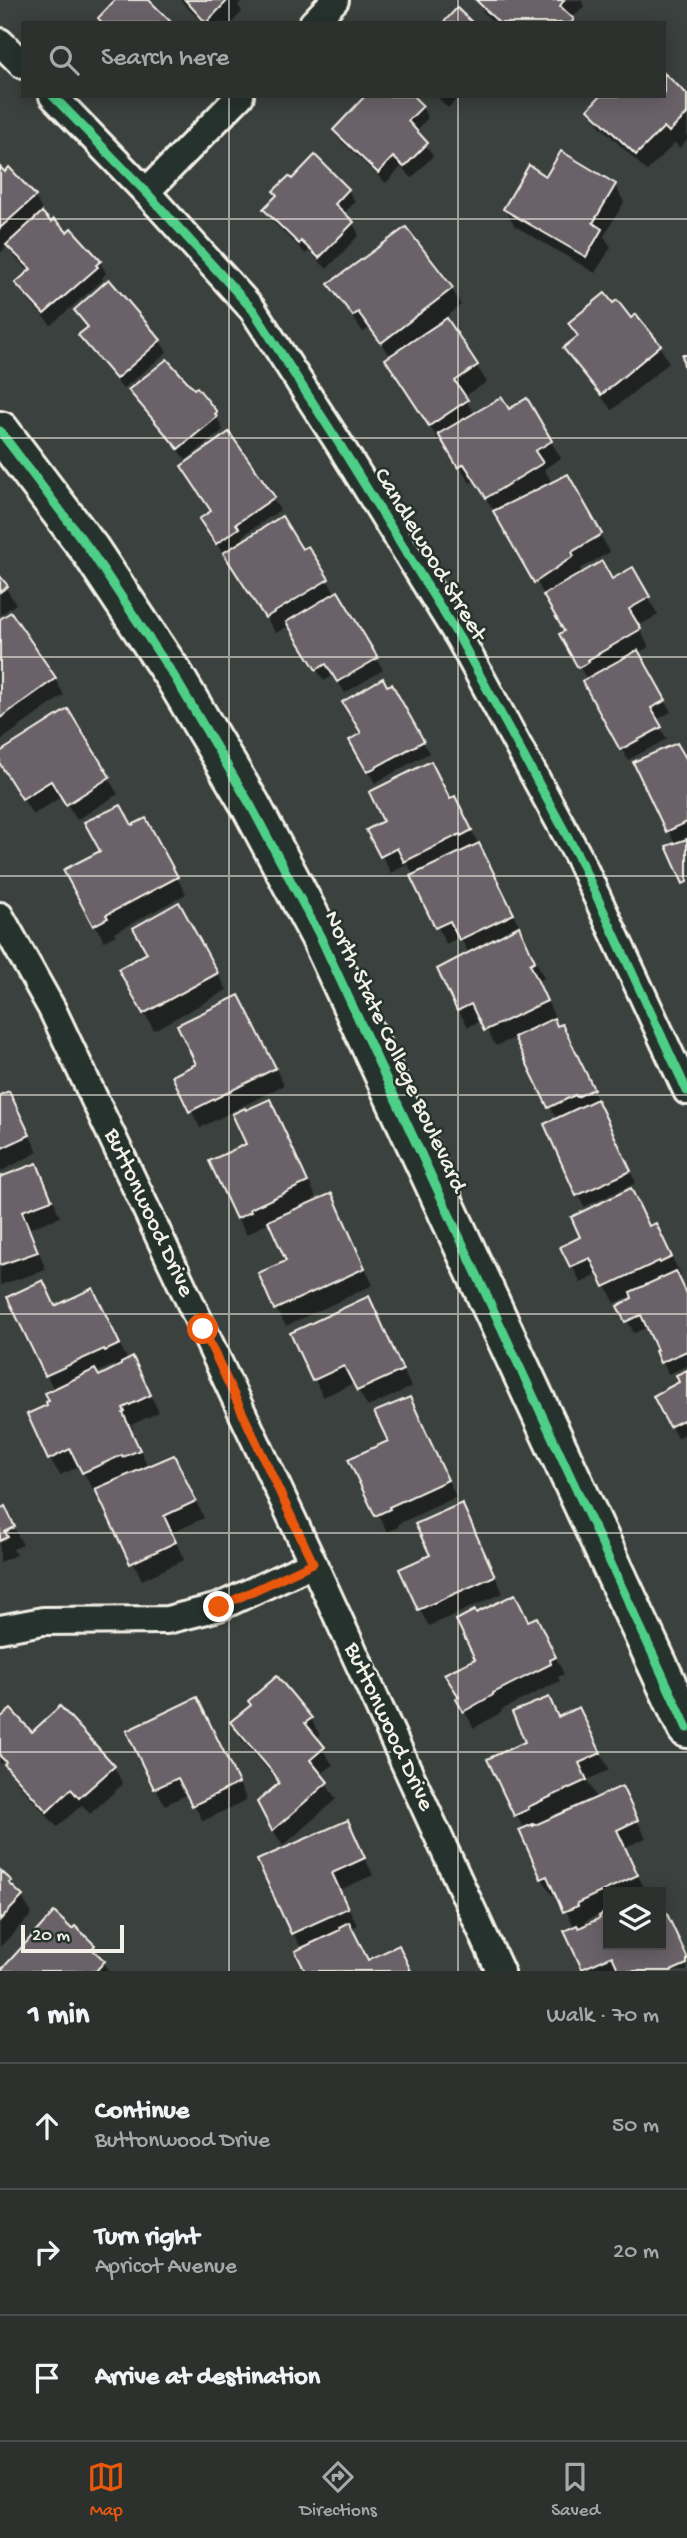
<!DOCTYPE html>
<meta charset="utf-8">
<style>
:root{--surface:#2c312e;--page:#383d3a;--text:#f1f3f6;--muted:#a6a9aa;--line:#484c4a;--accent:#ea580c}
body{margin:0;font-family:"Gochi Hand",sans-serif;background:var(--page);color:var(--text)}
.controls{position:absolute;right:21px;bottom:21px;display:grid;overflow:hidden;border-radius:0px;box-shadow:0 4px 18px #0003}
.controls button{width:63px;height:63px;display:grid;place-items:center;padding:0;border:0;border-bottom:2px solid var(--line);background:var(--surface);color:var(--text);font:35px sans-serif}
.scale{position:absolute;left:21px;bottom:18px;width:103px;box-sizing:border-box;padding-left:7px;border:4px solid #f4f1e8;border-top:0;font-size:19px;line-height:24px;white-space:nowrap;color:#f4f1e8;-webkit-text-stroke:5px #26332d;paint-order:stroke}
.stop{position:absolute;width:21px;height:21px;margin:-16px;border:5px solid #ea580c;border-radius:50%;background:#fff}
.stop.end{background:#ea580c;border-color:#fff;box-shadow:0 2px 7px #0008}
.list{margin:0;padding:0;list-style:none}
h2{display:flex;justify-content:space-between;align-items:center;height:91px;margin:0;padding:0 28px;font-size:30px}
h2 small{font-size:23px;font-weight:400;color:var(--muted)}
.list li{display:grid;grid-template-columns:46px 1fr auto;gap:21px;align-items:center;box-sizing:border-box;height:126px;padding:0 28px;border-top:2px solid var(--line)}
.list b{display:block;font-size:26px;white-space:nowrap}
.list p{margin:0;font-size:23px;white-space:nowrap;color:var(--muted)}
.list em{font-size:23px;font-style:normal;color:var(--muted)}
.icon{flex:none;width:38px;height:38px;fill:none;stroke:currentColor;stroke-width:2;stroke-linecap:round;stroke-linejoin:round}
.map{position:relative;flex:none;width:687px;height:1971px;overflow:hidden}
.search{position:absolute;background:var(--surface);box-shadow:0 4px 18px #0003;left:21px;right:21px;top:21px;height:77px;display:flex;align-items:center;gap:18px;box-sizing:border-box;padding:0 24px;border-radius:0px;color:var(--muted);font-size:26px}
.sheet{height:469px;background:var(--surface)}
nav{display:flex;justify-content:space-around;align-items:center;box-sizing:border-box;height:98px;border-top:2px solid var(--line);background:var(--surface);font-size:19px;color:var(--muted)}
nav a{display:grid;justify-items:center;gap:4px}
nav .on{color:var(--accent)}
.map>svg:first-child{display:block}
.shadow{fill:#0007;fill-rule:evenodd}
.building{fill:#6b6267;stroke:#f4f1e8;stroke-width:2}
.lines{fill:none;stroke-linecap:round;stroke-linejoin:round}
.minor-casing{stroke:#f4f1e8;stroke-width:32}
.secondary-casing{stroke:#f4f1e8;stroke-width:44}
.minor{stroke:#26332d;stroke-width:26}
.secondary{stroke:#26332d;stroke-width:38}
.cycleway-casing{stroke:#26332d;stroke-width:13}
.cycleway{stroke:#4dcf88;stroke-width:9}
.route{stroke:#ea580c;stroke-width:9}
.grid{fill:none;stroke:#f4f1e8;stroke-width:2;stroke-opacity:0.55}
.labels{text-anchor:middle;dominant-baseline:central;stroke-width:5;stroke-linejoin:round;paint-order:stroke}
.street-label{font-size:24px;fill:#f4f1e8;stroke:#26332d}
</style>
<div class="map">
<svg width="687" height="1971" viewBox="0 0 687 1971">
<rect width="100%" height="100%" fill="#3b413e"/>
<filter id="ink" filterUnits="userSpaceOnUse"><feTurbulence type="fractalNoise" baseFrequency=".0143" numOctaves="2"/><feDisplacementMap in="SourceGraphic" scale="14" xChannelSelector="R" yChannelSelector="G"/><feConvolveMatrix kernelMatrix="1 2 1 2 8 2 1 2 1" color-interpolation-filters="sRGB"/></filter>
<g filter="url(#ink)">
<g class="shadow">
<polygon points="180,0 243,0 238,5 242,12 232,23 203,23"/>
<polygon points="477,0 581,0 584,6 572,18 574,23 494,23 484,13"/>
<polygon points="436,96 460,96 448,108"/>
<polygon points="687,96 687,140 679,148 675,143 647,171 600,126 590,109"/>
<polygon points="422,107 428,118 416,131 433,156 412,178 401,167 386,183 342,142 335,130"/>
<polygon points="315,158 348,190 355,202 343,214 353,223 359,235 327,269 309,251 306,254 272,221 265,210"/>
<polygon points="0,170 35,197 44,214 43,215 100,262 106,273 102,278 103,280 51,325 24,295 18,283 30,272 15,257 8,246 0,253"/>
<polygon points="547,178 615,185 624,202 604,236 611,247 595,273 515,226 505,209"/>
<polygon points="330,284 452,289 461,305 445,318 487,382 464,397 475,415 509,412 526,401 561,458 544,469 552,483 567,476 610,552 580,569 583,574 611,581 632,569 658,615 638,626 649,647 638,653 671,712 656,720 667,739 628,760 584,682 587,680 561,635 566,631 475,480 470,483 443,439 440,442 397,376 391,357 369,328 363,332"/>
<polygon points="613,305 660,346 669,363 612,410 575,365 565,348 579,338 570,324"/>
<polygon points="76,310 160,341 167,352 123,389 87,347 81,335 89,329"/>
<polygon points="131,391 215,413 223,430 186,460 137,402"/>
<polygon points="229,435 280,510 242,536 245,541 302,551 307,548 336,594 338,593 383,670 345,693 334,675 324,681 290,625 276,633 208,531"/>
<polygon points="0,579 16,604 0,615"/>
<polygon points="0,622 55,679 64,695 0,741"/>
<polygon points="391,686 429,753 375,783 351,741 363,734 387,689"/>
<polygon points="0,754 108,778 118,794 77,820 62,796 33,815 0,762"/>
<polygon points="636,763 687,764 687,880 675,844"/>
<polygon points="452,807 464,815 522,931 544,978 538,981 555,1018 552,1020 557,1028 568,1038 636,1183 584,1207 547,1125 557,1120 516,1037 496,1046 481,1020 468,1027 458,1010 469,954 460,937 446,944 408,864 391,873 368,830"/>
<polygon points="132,828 155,837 186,894 114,933 116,935 104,941 65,871 102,851"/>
<polygon points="179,905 227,990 154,1030 120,970 149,954"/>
<polygon points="248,1014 284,1085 200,1128 174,1076 198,1065"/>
<polygon points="8,1093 38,1152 0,1172 0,1097"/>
<polygon points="270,1101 318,1201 340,1212 373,1285 286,1326 276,1309 288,1262 270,1221 247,1235 237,1218 248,1144 246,1113"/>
<polygon points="36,1165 46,1181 60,1217 30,1228 46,1270 0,1285 0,1180"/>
<polygon points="640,1207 650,1227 664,1242 681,1275 678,1276 687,1294 687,1366 668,1374 648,1327 634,1333 619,1306 634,1299 633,1295 615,1303 599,1274 581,1283 572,1266"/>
<path d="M42 1282 56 1307 93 1290 128 1361 132 1359 159 1412 131 1425 133 1429 131 1430 149 1469 183 1474 204 1518 172 1533 184 1560 142 1580 96 1487 93 1489 80 1466 60 1475 50 1459V1406L54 1390 9 1298ZM114 1365 117 1369 98 1378 96 1373Z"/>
<polygon points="378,1315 411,1387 368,1407 354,1383 323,1397 293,1334"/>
<polygon points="687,1372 687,1433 677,1438 655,1397 682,1383"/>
<polygon points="410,1399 456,1497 398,1524 398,1527 387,1532 351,1460 390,1442"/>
<polygon points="461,1505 503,1593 429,1626 419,1609 432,1556"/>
<polygon points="4,1508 23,1545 13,1549 16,1555 0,1562 0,1511"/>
<polygon points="476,1615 529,1623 537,1620 564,1674 558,1677 560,1681 501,1710 502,1712 474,1728 458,1700 478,1660"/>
<polygon points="197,1699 247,1800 203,1821 188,1794 165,1805 156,1788"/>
<path d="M548 1699 559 1719 579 1709 609 1770 587 1780 597 1799 621 1788 646 1838 625 1847 646 1892H608V1945H661V1902L687 1957V1971H585L567 1932 575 1928 557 1893 552 1895 542 1878 524 1830 490 1760 528 1742ZM600 1914 602 1919 588 1926 585 1921Z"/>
<polygon points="60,1708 114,1767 123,1784 90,1814 82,1805 57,1827 16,1781 9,1769 2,1762 0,1764 0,1721 32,1735"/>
<polygon points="311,1719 320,1735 315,1739 333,1765 320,1775 336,1799 283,1846 273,1830 281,1785 242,1740 232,1723"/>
<polygon points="347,1822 373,1875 340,1890 357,1925 351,1928 369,1962 411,1971 307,1971 302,1950 293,1933"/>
<polygon points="0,1872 22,1897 32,1914 0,1947"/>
<polygon points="72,1932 94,1946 109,1971 0,1971"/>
</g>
<g class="building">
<polygon points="115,0 149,0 172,23 102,23 98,18"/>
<polygon points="185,0 228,0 206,23"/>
<polygon points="476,0 564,0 560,6 574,19 571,23 499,23"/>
<polygon points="457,8 473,23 443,23"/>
<polygon points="664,73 687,94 687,114 669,132 664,127 636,155 588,109 600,96 664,96"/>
<polygon points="365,96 413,96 423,106 408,121 428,143 404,167 393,157 378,173 333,130"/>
<polygon points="561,151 616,184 593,223 602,229 586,257 503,209 529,165 546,176"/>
<polygon points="315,155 349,189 335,204 354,222 319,258 301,241 299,244 263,209 277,195 273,191 289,176 292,179"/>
<polygon points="0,167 5,172 9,167 36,196 0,228"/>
<polygon points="42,212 51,222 54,219 67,232 71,228 101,261 96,265 98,267 44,314 15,283 31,269 6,245"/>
<polygon points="406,227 453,288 381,343 358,312 353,316 328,284"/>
<polygon points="109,279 161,340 116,379 78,335 88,327 74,310"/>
<polygon points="605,293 613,303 617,300 631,318 636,314 661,345 601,395 563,348 578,336 568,323"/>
<polygon points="447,318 478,365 455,381 468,400 429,426 385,359"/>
<polygon points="682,355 687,355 687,382"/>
<polygon points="167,359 194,389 197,387 217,412 215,414 217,417 178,449 128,390"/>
<polygon points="502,397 509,409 527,398 552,441 535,451 543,463 486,498 464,464 458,468 438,434"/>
<polygon points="229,432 275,497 236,524 239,528 216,544 199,519 211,511 181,466"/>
<polygon points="568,474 602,534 572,552 574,556 534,583 493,511"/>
<polygon points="282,516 302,549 308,546 329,579 265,618 223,553"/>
<polygon points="602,561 612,579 633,567 650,597 629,609 641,629 588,660 589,662 578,668 559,634 564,631 543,595"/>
<polygon points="0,576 8,586 0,592"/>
<polygon points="338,591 378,658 337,682 326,664 316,670 286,622"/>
<polygon points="11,612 56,678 0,718 0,619"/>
<polygon points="638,650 666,700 651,708 662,727 620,750 582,681"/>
<polygon points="383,678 387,686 392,684 424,741 367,772 349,740 361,733 342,702"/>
<polygon points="68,709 110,777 66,805 51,781 22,799 0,764 0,752"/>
<polygon points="677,743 687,760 687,822 666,832 633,762"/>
<polygon points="431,761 450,799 455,796 472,830 461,836 460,834 404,862 397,848 380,857 366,830 383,821 369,792"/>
<polygon points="121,805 132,825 146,818 178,877 106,915 108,918 93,926 63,870 100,851 84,822"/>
<polygon points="687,839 687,882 683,884 666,846"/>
<polygon points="479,843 514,914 459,940 450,921 435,928 410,876"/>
<polygon points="179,902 218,973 143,1014 118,969 147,953 133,928"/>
<polygon points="519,926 535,961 530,964 547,1001 484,1031 471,1004 457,1011 437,969"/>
<polygon points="239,995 276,1068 189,1112 172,1076 196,1064 177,1025"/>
<polygon points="554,1018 557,1026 562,1024 594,1089 577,1097 575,1095 548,1108 514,1037"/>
<polygon points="9,1091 30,1135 0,1149 0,1095"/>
<polygon points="270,1099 308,1182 250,1209 251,1212 236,1219 209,1161 246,1144 232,1114 245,1108 246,1110"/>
<polygon points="597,1099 631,1171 576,1196 544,1124"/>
<polygon points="37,1163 52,1200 22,1211 38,1252 0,1265 0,1177"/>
<polygon points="631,1188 649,1226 656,1223 672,1257 660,1263 659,1261 604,1287 590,1258 570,1267 560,1247 580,1237 571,1217"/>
<polygon points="332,1193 365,1268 274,1310 258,1273 286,1261 268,1221"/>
<polygon points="676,1271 687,1294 687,1351 660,1363 655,1351 657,1350 641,1315 625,1322 617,1306 632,1298 630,1292"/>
<polygon points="43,1280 55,1306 93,1288 120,1344 105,1351 104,1349 45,1376 7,1297"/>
<polygon points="369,1296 403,1370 357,1391 344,1366 312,1381 290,1333"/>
<polygon points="133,1357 151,1395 123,1408 125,1412 123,1413 140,1450 123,1457 122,1455 82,1473 70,1449 48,1460 27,1414 47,1405 46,1402 49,1401 45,1393 95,1369 99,1376 121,1365 121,1363"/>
<polygon points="687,1370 687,1429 683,1420 669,1427 653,1396 679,1382 676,1375"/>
<polygon points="410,1397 448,1480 389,1507 390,1509 375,1516 348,1459 388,1441 374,1412"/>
<polygon points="174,1455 196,1501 164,1516 176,1542 130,1564 95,1489"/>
<polygon points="462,1503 495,1576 418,1610 399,1569 430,1555 415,1524"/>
<polygon points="5,1506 15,1527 5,1532 8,1537 0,1541 0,1509"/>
<polygon points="515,1594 528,1621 537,1617 556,1657 550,1660 551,1664 493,1693 493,1695 463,1712 456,1699 459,1697 444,1674 475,1659 456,1620 475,1610 476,1613"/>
<polygon points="277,1676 312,1718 305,1723 325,1747 310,1760 328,1782 272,1831 257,1802 279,1783 275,1775 230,1722 251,1705 248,1701"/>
<polygon points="197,1697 239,1783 192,1806 178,1778 154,1789 126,1731"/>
<polygon points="549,1697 558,1717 579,1707 601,1753 579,1763 587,1780 528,1807 529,1809 514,1816 487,1759 525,1742 512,1712"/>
<polygon points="60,1706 115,1766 79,1798 71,1789 47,1812 4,1764 6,1762 0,1756 0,1718 11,1709 32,1732"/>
<polygon points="622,1786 638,1820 617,1830 638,1875 577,1903 578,1906 563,1912 547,1876 541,1879 519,1830 533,1824 533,1826"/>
<polygon points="348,1820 365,1858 332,1873 348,1908 291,1934 257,1860"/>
<polygon points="0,1870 12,1881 9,1883 23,1896 0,1920"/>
<polygon points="661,1901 687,1957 687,1964 671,1971 619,1971 612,1956 582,1969 564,1931 577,1925 579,1928 600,1918 599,1916 608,1911 608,1945 661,1945"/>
<polygon points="54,1912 72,1929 75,1926 95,1945 92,1949 105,1961 96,1971 0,1971"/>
<polygon points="349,1922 368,1960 399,1945 411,1971 305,1971 295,1951 340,1930 339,1927"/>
</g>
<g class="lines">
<defs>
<g id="minor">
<polyline points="313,23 335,0"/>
<polyline points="0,42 23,65"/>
<polyline points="53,96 146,192 253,310 340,445 460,639 578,856 687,1091"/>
<polyline points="146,192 240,96"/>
<polyline points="0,916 52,1009 313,1563 500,1971"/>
<polyline points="0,1629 43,1621 167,1620 219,1607 313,1563"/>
</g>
<polyline id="secondary" points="0,431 90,550 174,676 251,806 320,936 687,1728"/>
</defs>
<use href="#minor" class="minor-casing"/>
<use href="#secondary" class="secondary-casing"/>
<use href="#minor" class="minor"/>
<use href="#secondary" class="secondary"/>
<defs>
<g id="cycleway">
<polyline points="53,96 146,192 253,310 340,445 460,639 578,856 687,1091"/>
<polyline points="0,431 90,550 174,676 251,806 320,936 687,1728"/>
</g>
</defs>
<use href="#cycleway" class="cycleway-casing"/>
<use href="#cycleway" class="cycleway"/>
</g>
</g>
<g class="lines" filter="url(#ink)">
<polyline class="route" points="203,1329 313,1563 219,1607"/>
</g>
<path class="grid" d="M229 0V23M458 0V23M229 96V1971M458 96V1971M0 219H687M0 438H687M0 657H687M0 876H687M0 1095H687M0 1314H687M0 1533H687M0 1752H687"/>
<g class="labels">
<g class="street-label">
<text transform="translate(429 555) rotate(59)">Candlewood Street</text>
<text transform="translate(394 1052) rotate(65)">North State College Boulevard</text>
<text transform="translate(148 1213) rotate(65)">Buttonwood Drive</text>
<text transform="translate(388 1727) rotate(65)">Buttonwood Drive</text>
</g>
</g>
</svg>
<div class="controls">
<button><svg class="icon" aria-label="layers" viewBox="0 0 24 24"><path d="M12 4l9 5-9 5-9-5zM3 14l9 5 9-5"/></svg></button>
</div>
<div class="scale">20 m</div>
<div class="stop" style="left:203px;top:1329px"></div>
<div class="stop end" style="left:219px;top:1607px"></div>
<div class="search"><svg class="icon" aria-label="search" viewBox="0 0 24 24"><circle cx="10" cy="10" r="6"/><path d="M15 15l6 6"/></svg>Search here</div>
</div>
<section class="sheet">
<h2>1 min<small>Walk · 70 m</small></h2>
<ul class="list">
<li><svg class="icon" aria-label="ahead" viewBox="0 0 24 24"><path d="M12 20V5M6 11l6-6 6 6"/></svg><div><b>Continue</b><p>Buttonwood Drive</p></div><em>50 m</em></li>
<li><svg class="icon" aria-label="right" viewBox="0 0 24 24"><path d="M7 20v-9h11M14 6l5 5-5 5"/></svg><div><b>Turn right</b><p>Apricot Avenue</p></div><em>20 m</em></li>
<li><svg class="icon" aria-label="arrive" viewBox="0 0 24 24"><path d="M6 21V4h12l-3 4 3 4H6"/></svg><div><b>Arrive at destination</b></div></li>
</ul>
</section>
<nav>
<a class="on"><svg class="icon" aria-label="map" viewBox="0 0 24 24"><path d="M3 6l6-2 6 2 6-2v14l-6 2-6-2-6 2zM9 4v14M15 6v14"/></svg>Map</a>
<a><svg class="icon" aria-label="directions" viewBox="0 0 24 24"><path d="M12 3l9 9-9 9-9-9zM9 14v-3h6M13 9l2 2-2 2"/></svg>Directions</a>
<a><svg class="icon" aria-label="saved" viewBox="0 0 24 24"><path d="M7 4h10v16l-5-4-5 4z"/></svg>Saved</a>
</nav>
